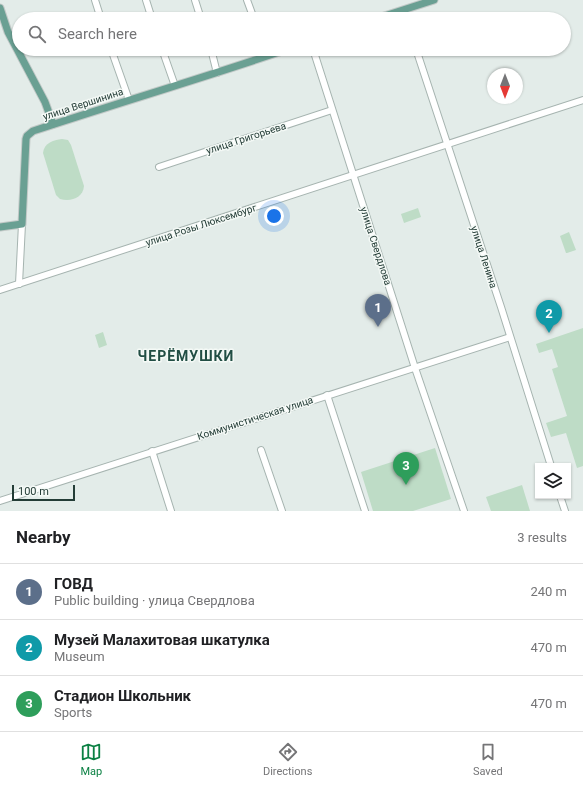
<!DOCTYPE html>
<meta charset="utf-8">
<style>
:root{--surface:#fff;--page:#f6f6f6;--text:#202124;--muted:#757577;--line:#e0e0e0;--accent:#0b8043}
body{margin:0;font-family:Roboto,sans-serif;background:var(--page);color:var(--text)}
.controls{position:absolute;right:12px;bottom:12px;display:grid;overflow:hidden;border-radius:0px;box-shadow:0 1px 3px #0004}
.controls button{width:36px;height:36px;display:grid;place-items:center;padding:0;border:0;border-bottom:1px solid var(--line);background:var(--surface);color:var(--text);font:20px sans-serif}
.compass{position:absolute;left:487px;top:68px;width:36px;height:36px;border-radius:50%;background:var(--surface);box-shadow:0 1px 3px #0004;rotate:180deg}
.scale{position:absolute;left:12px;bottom:10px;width:63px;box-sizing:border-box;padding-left:4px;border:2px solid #243d37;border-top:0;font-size:11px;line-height:14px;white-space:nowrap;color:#243d37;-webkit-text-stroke:3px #f4f9f6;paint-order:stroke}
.you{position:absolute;left:274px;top:216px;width:14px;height:14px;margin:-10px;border:3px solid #fff;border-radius:50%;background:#1a73e8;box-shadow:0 0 0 6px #1a73e833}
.badge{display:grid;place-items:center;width:26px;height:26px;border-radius:50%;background:var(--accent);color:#fff;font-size:13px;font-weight:700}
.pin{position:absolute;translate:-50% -33px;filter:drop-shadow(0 1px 2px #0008)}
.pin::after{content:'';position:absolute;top:21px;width:14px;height:12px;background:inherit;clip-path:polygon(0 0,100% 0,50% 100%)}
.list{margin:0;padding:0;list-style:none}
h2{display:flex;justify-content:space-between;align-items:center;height:52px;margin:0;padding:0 16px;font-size:17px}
h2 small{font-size:13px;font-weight:400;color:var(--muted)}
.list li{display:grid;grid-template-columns:26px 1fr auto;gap:12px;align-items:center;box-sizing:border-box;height:56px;padding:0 16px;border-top:1px solid var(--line)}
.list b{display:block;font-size:15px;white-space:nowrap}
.list p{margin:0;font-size:13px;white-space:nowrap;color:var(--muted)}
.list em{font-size:13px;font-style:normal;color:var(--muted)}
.icon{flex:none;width:22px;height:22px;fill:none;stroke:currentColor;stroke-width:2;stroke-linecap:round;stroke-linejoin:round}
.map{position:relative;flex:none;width:583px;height:511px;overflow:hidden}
.search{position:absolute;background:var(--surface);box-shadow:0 1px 3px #0004;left:12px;right:12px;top:12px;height:44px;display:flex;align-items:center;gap:10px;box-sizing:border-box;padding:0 14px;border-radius:22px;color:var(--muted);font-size:15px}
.sheet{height:220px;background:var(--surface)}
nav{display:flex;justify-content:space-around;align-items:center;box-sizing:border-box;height:56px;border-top:1px solid var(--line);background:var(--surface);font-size:11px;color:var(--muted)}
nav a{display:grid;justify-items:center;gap:2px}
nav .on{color:var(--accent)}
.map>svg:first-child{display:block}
.green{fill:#bedcc6}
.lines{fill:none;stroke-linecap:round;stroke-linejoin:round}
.minor-casing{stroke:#a6b4b0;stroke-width:8}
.major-casing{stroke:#c2c9c7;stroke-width:9}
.minor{stroke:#fff;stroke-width:6}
.major{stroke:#6aa093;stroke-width:7}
.labels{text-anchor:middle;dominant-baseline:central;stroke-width:3;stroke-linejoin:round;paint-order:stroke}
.street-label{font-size:10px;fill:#243d37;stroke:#f4f9f6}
.district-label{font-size:14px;font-weight:bold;letter-spacing:1px;fill:#214e44;stroke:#f4f9f6}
</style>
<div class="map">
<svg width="583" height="511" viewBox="0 0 583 511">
<rect width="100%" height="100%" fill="#e3ece9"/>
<g class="green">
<path d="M62 139 68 140 71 145 84 186C83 198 71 202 60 199L56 195 43 153C44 143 53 140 62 139Z"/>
<polygon points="418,208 421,217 404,223 401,214"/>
<polygon points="569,232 576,250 567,253 566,253 560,236"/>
<polygon points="583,328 583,466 577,468 566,433 551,437 546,423 567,416 552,369 558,367 552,349 539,353 536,344"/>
<polygon points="103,332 107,345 99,348 95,335"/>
<polygon points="435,448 451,499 413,511 373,511 361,472"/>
<polygon points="522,485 530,511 491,511 486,497"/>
</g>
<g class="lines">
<defs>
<g id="minor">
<polyline points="95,0 101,19"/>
<polyline points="146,0 152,19"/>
<polyline points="195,0 201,19"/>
<polyline points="247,0 254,19"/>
<polyline points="403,10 406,19"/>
<polyline points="111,49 129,100"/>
<polyline points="162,49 175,86"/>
<polyline points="211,49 217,73"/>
<polyline points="264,49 266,56"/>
<polyline points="313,49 415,368 464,511"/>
<polyline points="416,49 501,307 551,466"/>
<polyline points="159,167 332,110"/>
<polyline points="19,284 22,224"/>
<polyline points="0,290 583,100"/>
<polyline points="327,395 365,511"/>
<polyline points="261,450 282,511"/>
<polyline points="152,451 171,511"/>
<polyline points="560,496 565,511"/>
<polyline points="0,501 510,337"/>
</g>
<g id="major">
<polyline points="0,8 8,32 45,102 53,124"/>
<polyline points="375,19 434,0"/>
<path d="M0 227 22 224 26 139 27 136 33 131C118 103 203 78 288 49"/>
</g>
</defs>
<use href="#minor" class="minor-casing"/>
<use href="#major" class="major-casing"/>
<use href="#minor" class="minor"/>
<use href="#major" class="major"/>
</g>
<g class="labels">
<g class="street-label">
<text transform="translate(83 104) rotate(-18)">улица Вершинина</text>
<text transform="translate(246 138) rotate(-18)">улица Григорьева</text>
<text transform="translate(201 225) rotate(-18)">улица Розы Люксембург</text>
<text transform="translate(376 246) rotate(72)">улица Свердлова</text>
<text transform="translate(484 257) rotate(72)">улица Ленина</text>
<text transform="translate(255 418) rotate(-18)">Коммунистическая улица</text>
</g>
<g class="district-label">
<text x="186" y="356">ЧЕРЁМУШКИ</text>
</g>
</g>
</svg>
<div class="controls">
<button><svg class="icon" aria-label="layers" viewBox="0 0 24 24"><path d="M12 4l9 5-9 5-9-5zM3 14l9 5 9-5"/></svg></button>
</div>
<svg class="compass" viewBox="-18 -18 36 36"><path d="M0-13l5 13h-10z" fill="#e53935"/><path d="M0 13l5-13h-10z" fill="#757577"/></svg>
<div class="scale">100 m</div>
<div class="you"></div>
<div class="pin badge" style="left:378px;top:327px;background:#5c6f8a">1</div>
<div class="pin badge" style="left:549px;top:333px;background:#0f9aa8">2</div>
<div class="pin badge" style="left:406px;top:485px;background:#2e9e5b">3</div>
<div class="search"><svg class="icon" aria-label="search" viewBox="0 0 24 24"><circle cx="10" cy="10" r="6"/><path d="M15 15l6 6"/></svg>Search here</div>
</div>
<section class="sheet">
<h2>Nearby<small>3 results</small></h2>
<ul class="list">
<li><span class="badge" style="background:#5c6f8a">1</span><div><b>ГОВД</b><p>Public building · улица Свердлова</p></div><em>240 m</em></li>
<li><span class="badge" style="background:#0f9aa8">2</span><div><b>Музей Малахитовая шкатулка</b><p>Museum</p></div><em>470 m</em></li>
<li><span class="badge" style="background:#2e9e5b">3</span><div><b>Стадион Школьник</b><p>Sports</p></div><em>470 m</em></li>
</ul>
</section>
<nav>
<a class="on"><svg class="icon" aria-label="map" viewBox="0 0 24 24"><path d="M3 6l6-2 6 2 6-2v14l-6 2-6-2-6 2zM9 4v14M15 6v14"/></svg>Map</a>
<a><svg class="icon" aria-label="directions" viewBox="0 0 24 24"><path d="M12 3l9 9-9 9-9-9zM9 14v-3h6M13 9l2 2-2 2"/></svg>Directions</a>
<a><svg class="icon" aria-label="saved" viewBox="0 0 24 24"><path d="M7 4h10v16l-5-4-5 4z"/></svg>Saved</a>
</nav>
